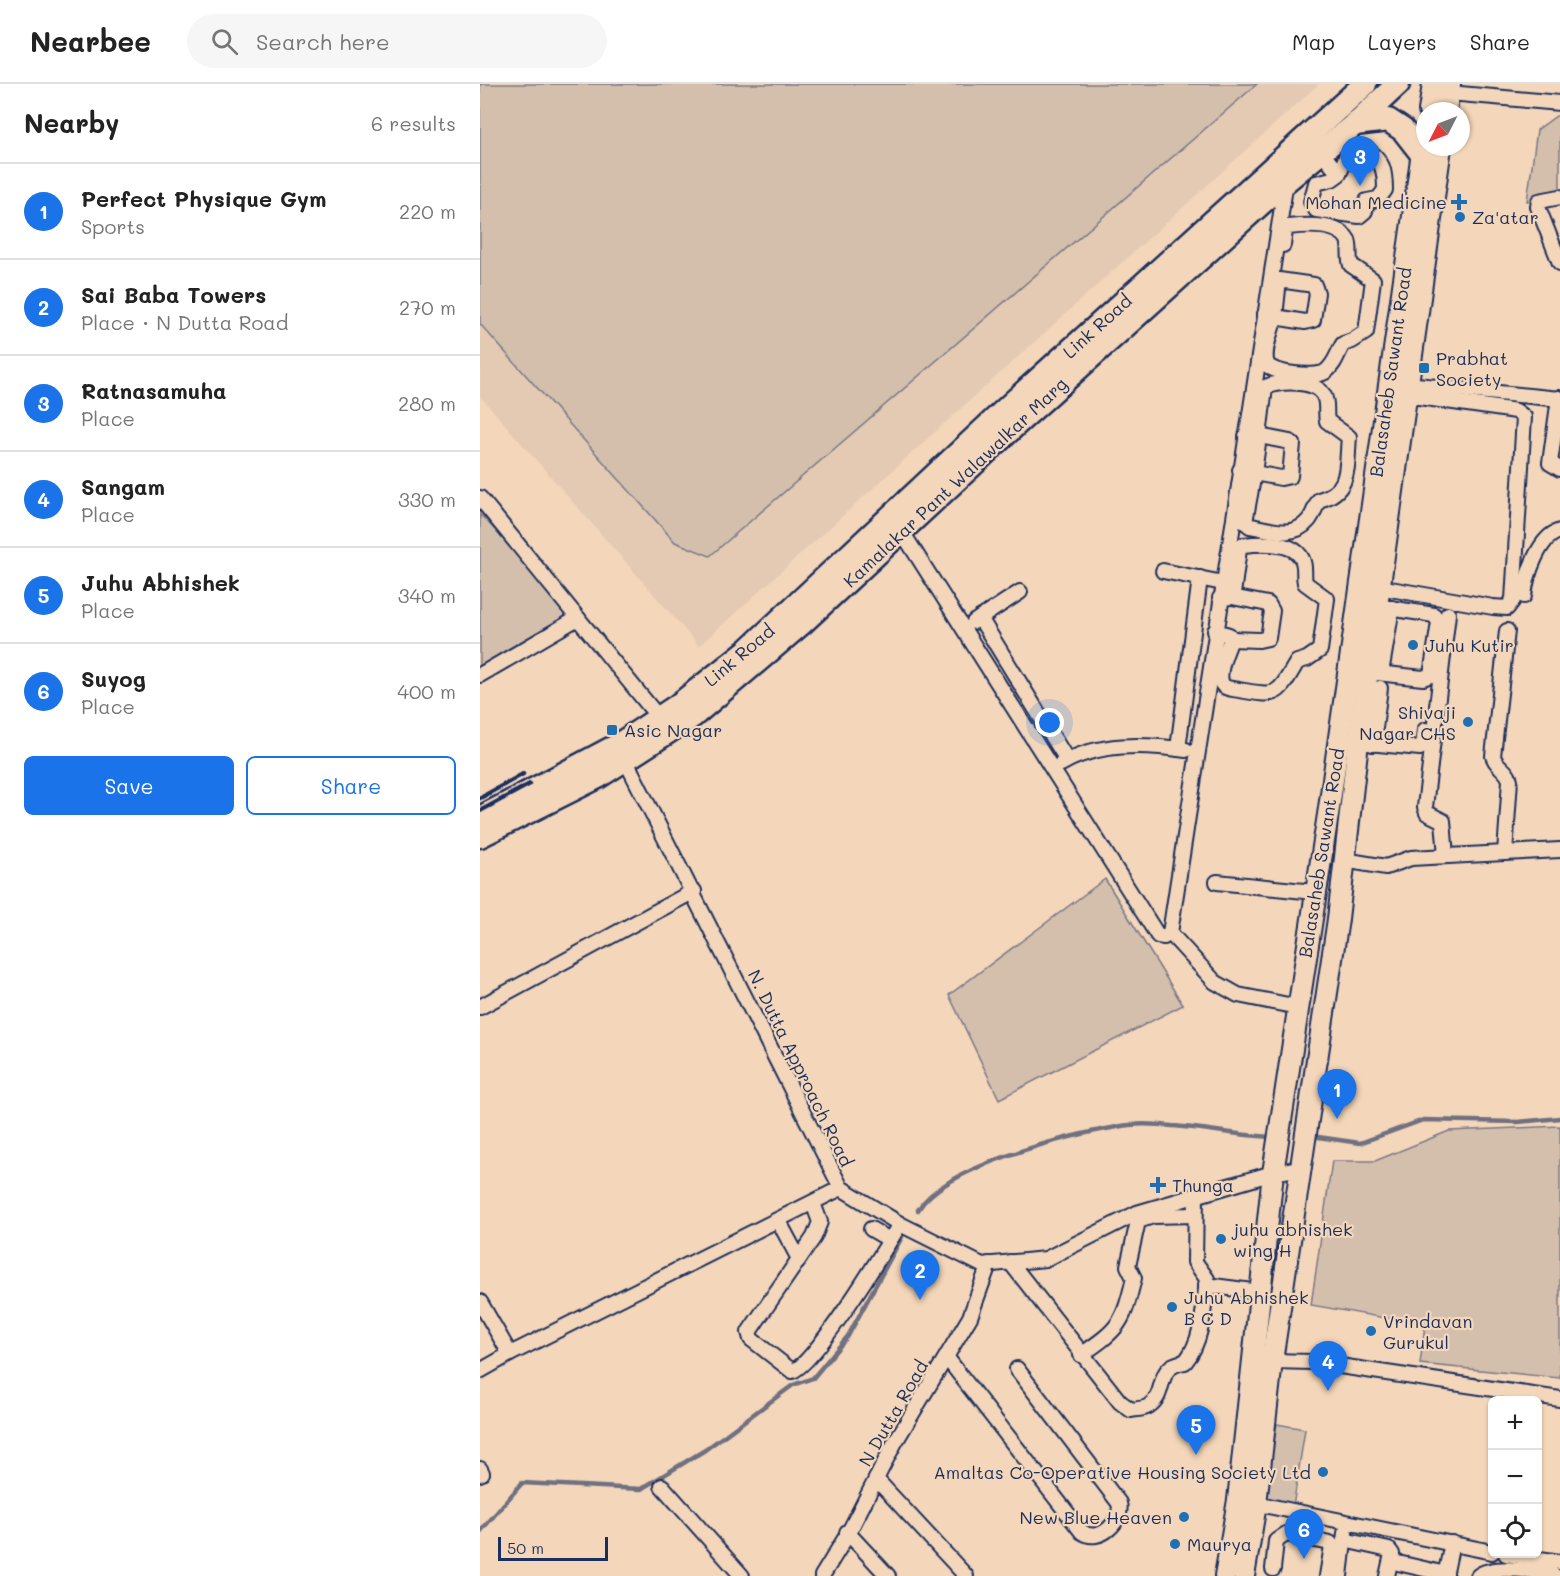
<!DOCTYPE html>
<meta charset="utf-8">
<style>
:root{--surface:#fff;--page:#f6f6f6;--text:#222;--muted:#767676;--line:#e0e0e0;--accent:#1a73e8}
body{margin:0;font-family:Mali,sans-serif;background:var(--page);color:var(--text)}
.controls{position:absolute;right:18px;bottom:18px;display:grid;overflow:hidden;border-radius:9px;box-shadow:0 2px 4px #0004}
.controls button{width:54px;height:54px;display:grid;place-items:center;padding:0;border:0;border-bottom:2px solid var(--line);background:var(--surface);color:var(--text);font:30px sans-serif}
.compass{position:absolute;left:936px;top:18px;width:54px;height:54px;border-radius:50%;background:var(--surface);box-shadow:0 2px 4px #0004;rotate:228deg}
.scale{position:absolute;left:18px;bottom:15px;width:110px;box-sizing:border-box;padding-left:6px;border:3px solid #1b2f5e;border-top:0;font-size:16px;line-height:21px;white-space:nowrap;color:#1b2f5e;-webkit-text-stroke:4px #f4d7ba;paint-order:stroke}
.you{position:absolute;left:570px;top:639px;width:21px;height:21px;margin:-15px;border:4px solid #fff;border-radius:50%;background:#1a73e8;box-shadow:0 0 0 9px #1a73e833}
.badge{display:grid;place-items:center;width:39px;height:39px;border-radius:50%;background:var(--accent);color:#fff;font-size:20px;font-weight:700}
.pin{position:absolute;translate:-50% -50px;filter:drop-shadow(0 2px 3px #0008)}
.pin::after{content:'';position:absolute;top:32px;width:21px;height:18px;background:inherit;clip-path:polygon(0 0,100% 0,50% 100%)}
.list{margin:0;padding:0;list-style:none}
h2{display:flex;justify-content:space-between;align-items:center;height:78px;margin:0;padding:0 24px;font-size:26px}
h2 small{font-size:20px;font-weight:400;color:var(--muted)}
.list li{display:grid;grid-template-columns:39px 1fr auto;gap:18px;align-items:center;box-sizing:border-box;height:96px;padding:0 24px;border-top:2px solid var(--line)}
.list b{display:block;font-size:22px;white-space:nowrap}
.list p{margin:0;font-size:20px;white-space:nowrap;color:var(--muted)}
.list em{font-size:20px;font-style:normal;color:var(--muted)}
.actions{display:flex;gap:12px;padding:18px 24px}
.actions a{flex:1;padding:14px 0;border:2px solid var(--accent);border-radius:9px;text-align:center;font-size:21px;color:var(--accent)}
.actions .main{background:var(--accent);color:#fff}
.icon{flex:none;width:33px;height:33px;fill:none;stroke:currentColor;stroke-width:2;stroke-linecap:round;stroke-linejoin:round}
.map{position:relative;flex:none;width:1080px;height:1492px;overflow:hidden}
header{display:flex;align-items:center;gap:36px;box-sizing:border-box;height:84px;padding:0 30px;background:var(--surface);border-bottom:2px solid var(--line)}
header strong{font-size:28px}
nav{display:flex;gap:33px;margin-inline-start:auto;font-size:21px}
.search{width:420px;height:54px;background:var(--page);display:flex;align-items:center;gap:15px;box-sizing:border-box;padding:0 21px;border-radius:33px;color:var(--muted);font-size:22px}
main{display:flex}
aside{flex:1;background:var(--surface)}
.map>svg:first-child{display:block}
.built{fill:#e4cab3}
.green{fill:#d4bfad;stroke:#787786;stroke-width:1.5}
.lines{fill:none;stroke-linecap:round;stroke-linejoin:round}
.stream{stroke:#6f7081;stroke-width:4.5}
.street-casing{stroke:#1b2f5e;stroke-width:18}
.secondary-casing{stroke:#1b2f5e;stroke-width:24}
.primary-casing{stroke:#1b2f5e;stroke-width:27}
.street{stroke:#f4d7ba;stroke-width:14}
.secondary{stroke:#f4d7ba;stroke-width:20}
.primary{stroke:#f4d7ba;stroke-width:22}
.rail{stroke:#1b2f5e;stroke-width:4.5}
.poi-dot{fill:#1f6fb2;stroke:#f4d7ba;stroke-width:2}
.labels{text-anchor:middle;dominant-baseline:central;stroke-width:4.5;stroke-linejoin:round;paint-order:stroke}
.poi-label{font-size:18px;fill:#1b2f5e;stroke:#f4d7ba;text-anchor:start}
.street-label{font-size:18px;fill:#1b2f5e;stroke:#f4d7ba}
</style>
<header>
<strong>Nearbee</strong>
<div class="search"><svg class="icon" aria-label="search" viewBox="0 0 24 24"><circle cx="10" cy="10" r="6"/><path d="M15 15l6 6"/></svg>Search here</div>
<nav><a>Map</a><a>Layers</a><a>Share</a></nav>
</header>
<main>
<aside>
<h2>Nearby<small>6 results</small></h2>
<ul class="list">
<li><span class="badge">1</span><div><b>Perfect Physique Gym</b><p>Sports</p></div><em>220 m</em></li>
<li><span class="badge">2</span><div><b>Sai Baba Towers</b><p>Place · N Dutta Road</p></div><em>270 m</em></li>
<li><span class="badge">3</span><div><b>Ratnasamuha</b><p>Place</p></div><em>280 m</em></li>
<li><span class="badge">4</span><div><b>Sangam</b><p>Place</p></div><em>330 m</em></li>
<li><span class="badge">5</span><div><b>Juhu Abhishek</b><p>Place</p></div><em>340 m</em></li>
<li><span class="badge">6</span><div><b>Suyog</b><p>Place</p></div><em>400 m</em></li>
</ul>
<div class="actions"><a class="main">Save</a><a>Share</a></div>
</aside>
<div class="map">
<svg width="1080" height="1492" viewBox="0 0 1080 1492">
<rect width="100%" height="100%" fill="#f4d7ba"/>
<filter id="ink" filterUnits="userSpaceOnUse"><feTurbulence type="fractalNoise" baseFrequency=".0167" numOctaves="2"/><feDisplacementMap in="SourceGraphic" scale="12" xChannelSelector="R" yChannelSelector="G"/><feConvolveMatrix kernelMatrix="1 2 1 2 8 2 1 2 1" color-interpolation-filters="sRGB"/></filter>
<g filter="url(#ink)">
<polygon class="built" points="0,0 839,0 219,562 0,312"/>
<g class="green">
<polygon points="0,0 777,0 230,472 195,458 0,240"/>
<polygon points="1076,32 1080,32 1080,110 1047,117 1057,46"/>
<polygon points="0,430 98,534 0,589"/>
<polygon points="625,795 703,921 519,1015 469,911"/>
<polygon points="1080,1042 1080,1294 940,1280 945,1241 831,1221 852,1077 895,1077 969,1047"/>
<polygon points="797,1340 825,1345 813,1423 784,1418"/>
</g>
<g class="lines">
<g class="stream">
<polyline points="838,1053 880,1059 943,1036 1038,1038 1080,1034"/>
<path d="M438 1126C463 1083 588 1051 637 1043 653 1039 675 1040 692 1042 726 1044 758 1052 792 1053"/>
<polyline points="0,1448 42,1399 161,1405 225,1366 313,1301 333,1294 368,1252 422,1153"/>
</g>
<defs>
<g id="street">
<polyline points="969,9 1080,19"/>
<path d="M841 68 859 90 852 95 836 99 831 118 836 126 879 132 885 127 887 117 898 115 905 106C905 88 903 74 885 65L867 71 859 90"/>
<polyline points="1080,113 1059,117 1058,123 1080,179"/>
<polygon points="799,196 834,201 837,209 833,236 825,238 795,233"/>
<path d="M785 230 795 233C792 246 782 267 787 280 792 290 835 294 845 288 855 281 857 270 863 260L872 257 886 248 893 196 871 181C868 173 871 164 868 156 859 139 826 141 808 143L805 147 803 161"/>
<polyline points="926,300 1080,315"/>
<polyline points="1079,314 1070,379 1080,385"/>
<polygon points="779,352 810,358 813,360 810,392 801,394 774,389"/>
<path d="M760 386 774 389 765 438 770 442C789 445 813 455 828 437 833 432 835 423 839 416 872 407 866 382 869 353L847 337C845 328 848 320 844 312 836 295 801 297 785 303L779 352H766"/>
<polyline points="0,414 179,634"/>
<polyline points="419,443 678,852 684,853 690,849 806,97"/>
<polyline points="683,487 743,499"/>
<polyline points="899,503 1013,523 1027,524 1033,516 1044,333 1036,327 925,311"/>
<path d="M1044 512C1046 492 1059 452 1080 447"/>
<polyline points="500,534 587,676"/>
<polyline points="494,538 540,508"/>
<path d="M735 547 749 551 751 555C747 566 736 588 742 600 745 605 754 605 759 606 799 613 797 612 817 578L827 575 840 566 847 515 825 499C823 491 826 483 822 475 814 457 780 459 763 461L759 465 753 510 752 513 740 514"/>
<polyline points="751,555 779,556 788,554 792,527 788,520 752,513"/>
<polyline points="888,588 943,594 951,591 959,538 954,531 896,522"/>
<polyline points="901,589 912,524"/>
<polyline points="0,591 98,534"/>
<polyline points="878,658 940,664 943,662 945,646"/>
<polyline points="893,660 900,604"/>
<polyline points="698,665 720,494"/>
<polyline points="143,671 361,1104 420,1140 502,1181 566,1175 657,1129 793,1089 820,1084"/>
<path d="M581 680C618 658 665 660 706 666"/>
<path d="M1025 769 1030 696C1027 685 1016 683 1013 672L1027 547"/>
<polyline points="966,772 963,737 947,729 945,723 968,530"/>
<polyline points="864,776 906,783 931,774 1080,766"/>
<polyline points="737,798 834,808"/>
<polyline points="690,849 735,898 758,911 818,923"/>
<polyline points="0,923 214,807"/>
<path d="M333 1119 340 1138 334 1153 269 1248 271 1255 312 1287C332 1285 406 1163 420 1140"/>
<polyline points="298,1136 319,1175"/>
<polyline points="391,1145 410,1156"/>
<path d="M530 1178 640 1318 651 1326C657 1325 666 1325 670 1321 688 1308 674 1282 705 1278 723 1257 724 1222 727 1195L715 1178 716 1112"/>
<polyline points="726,1201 780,1208"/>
<polyline points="0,1218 30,1270 0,1287"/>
<polyline points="30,1270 361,1104"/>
<path d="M601 1271C640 1244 643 1240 654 1194L648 1182 658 1137 673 1132 715 1131"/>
<path d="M467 1274 602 1448C619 1460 644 1437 639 1419L537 1285"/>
<polyline points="792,1277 833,1278 1080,1315"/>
<polyline points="0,1385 2,1389 0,1390"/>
<polyline points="396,1395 486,1492"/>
<polyline points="182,1402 262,1492"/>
<polyline points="769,1418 1012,1468"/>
<polyline points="367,1448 408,1492"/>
<polyline points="864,1456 909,1466 912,1470 907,1492"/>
<polyline points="1026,1470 1080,1478"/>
<polyline points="918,1479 966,1490"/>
<polyline points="793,1485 796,1457 806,1450 850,1459 852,1462 847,1492"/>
<polyline points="342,1492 369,1448 414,1360 490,1233 509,1180"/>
<polyline points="860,1492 865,1449"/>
<polyline points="965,1492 972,1459"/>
<path d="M998 1492C1012 1480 1053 1487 1070 1489L1075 1492"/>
</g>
<g id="secondary">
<polyline points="949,27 953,0"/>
<polyline points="966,27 970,0"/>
<polyline points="745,1492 758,1416 793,1089 849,724 945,47"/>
<polyline points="764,1492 776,1420 792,1277 858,835 878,658 961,63"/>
</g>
<g id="primary">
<polyline points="875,40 908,36 923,46 941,69"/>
<polyline points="0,734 138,661 197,622 269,565 531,320 885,0"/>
<polyline points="0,752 118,693 213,632 321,540 542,335 806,97 875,40 918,0"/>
</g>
</defs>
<use href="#street" class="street-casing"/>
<use href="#secondary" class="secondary-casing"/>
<use href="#primary" class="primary-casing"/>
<use href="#street" class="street"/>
<use href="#secondary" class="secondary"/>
<use href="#primary" class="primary"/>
<g class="rail">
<polyline points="0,714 43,690"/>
<polyline points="0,727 50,700"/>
</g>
</g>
</g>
<g class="poi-dot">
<path d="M976 109h6v6h6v6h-6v6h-6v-6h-6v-6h6z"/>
<circle cx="980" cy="133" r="6"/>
<rect x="938" y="278" width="12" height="12" rx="3"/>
<circle cx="933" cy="561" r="6"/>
<circle cx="988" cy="638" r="6"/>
<rect x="126" y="640" width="12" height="12" rx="3"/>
<path d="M675 1092h6v6h6v6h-6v6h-6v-6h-6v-6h6z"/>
<circle cx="741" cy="1155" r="6"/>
<circle cx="692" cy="1223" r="6"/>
<circle cx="891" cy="1247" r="6"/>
<circle cx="843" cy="1388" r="6"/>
<circle cx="704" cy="1433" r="6"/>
<circle cx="695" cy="1460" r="6"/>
</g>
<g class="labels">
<g class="poi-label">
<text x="967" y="118" text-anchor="end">Mohan Medicine</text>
<text x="992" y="133">Za'atar</text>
<text x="956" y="274">Prabhat<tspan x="956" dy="21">Society</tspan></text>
<text x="945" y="561">Juhu Kutir</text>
<text x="976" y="628" text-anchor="end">Shivaji<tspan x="976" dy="21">Nagar CHS</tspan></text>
<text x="144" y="646">Asic Nagar</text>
<text x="692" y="1101">Thunga</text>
<text x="753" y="1145">juhu abhishek<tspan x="753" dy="21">wing H</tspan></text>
<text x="704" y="1213">Juhu Abhishek<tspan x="704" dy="21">B C D</tspan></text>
<text x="903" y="1237">Vrindavan<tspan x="903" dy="21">Gurukul</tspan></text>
<text x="831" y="1388" text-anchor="end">Amaltas Co-Operative Housing Society Ltd</text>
<text x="692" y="1433" text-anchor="end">New Blue Heaven</text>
<text x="707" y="1460">Maurya</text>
</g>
<g class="street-label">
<text transform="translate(617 242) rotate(-42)">Link Road</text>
<text transform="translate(910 288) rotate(-82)">Balasaheb Sawant Road</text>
<text transform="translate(475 398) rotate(-43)">Kamalakar Pant Walawalkar Marg</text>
<text transform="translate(259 571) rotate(-40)">Link Road</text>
<text transform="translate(841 769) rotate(-81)">Balasaheb Sawant Road</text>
<text transform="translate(321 984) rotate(64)">N. Dutta Approach Road</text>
<text transform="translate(413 1329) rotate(-60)">N Dutta Road</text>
</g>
</g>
</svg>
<div class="controls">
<button>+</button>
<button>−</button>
<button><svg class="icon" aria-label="locate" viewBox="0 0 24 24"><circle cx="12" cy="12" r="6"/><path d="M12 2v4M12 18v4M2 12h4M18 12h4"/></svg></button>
</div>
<svg class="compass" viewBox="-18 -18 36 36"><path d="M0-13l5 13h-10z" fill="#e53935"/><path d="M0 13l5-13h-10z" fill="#767676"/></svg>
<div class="scale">50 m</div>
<div class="you"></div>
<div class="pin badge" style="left:857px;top:1035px">1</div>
<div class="pin badge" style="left:440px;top:1216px">2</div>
<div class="pin badge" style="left:880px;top:102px">3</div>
<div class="pin badge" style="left:848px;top:1307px">4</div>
<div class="pin badge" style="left:716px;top:1371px">5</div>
<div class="pin badge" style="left:824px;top:1475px">6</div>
</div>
</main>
